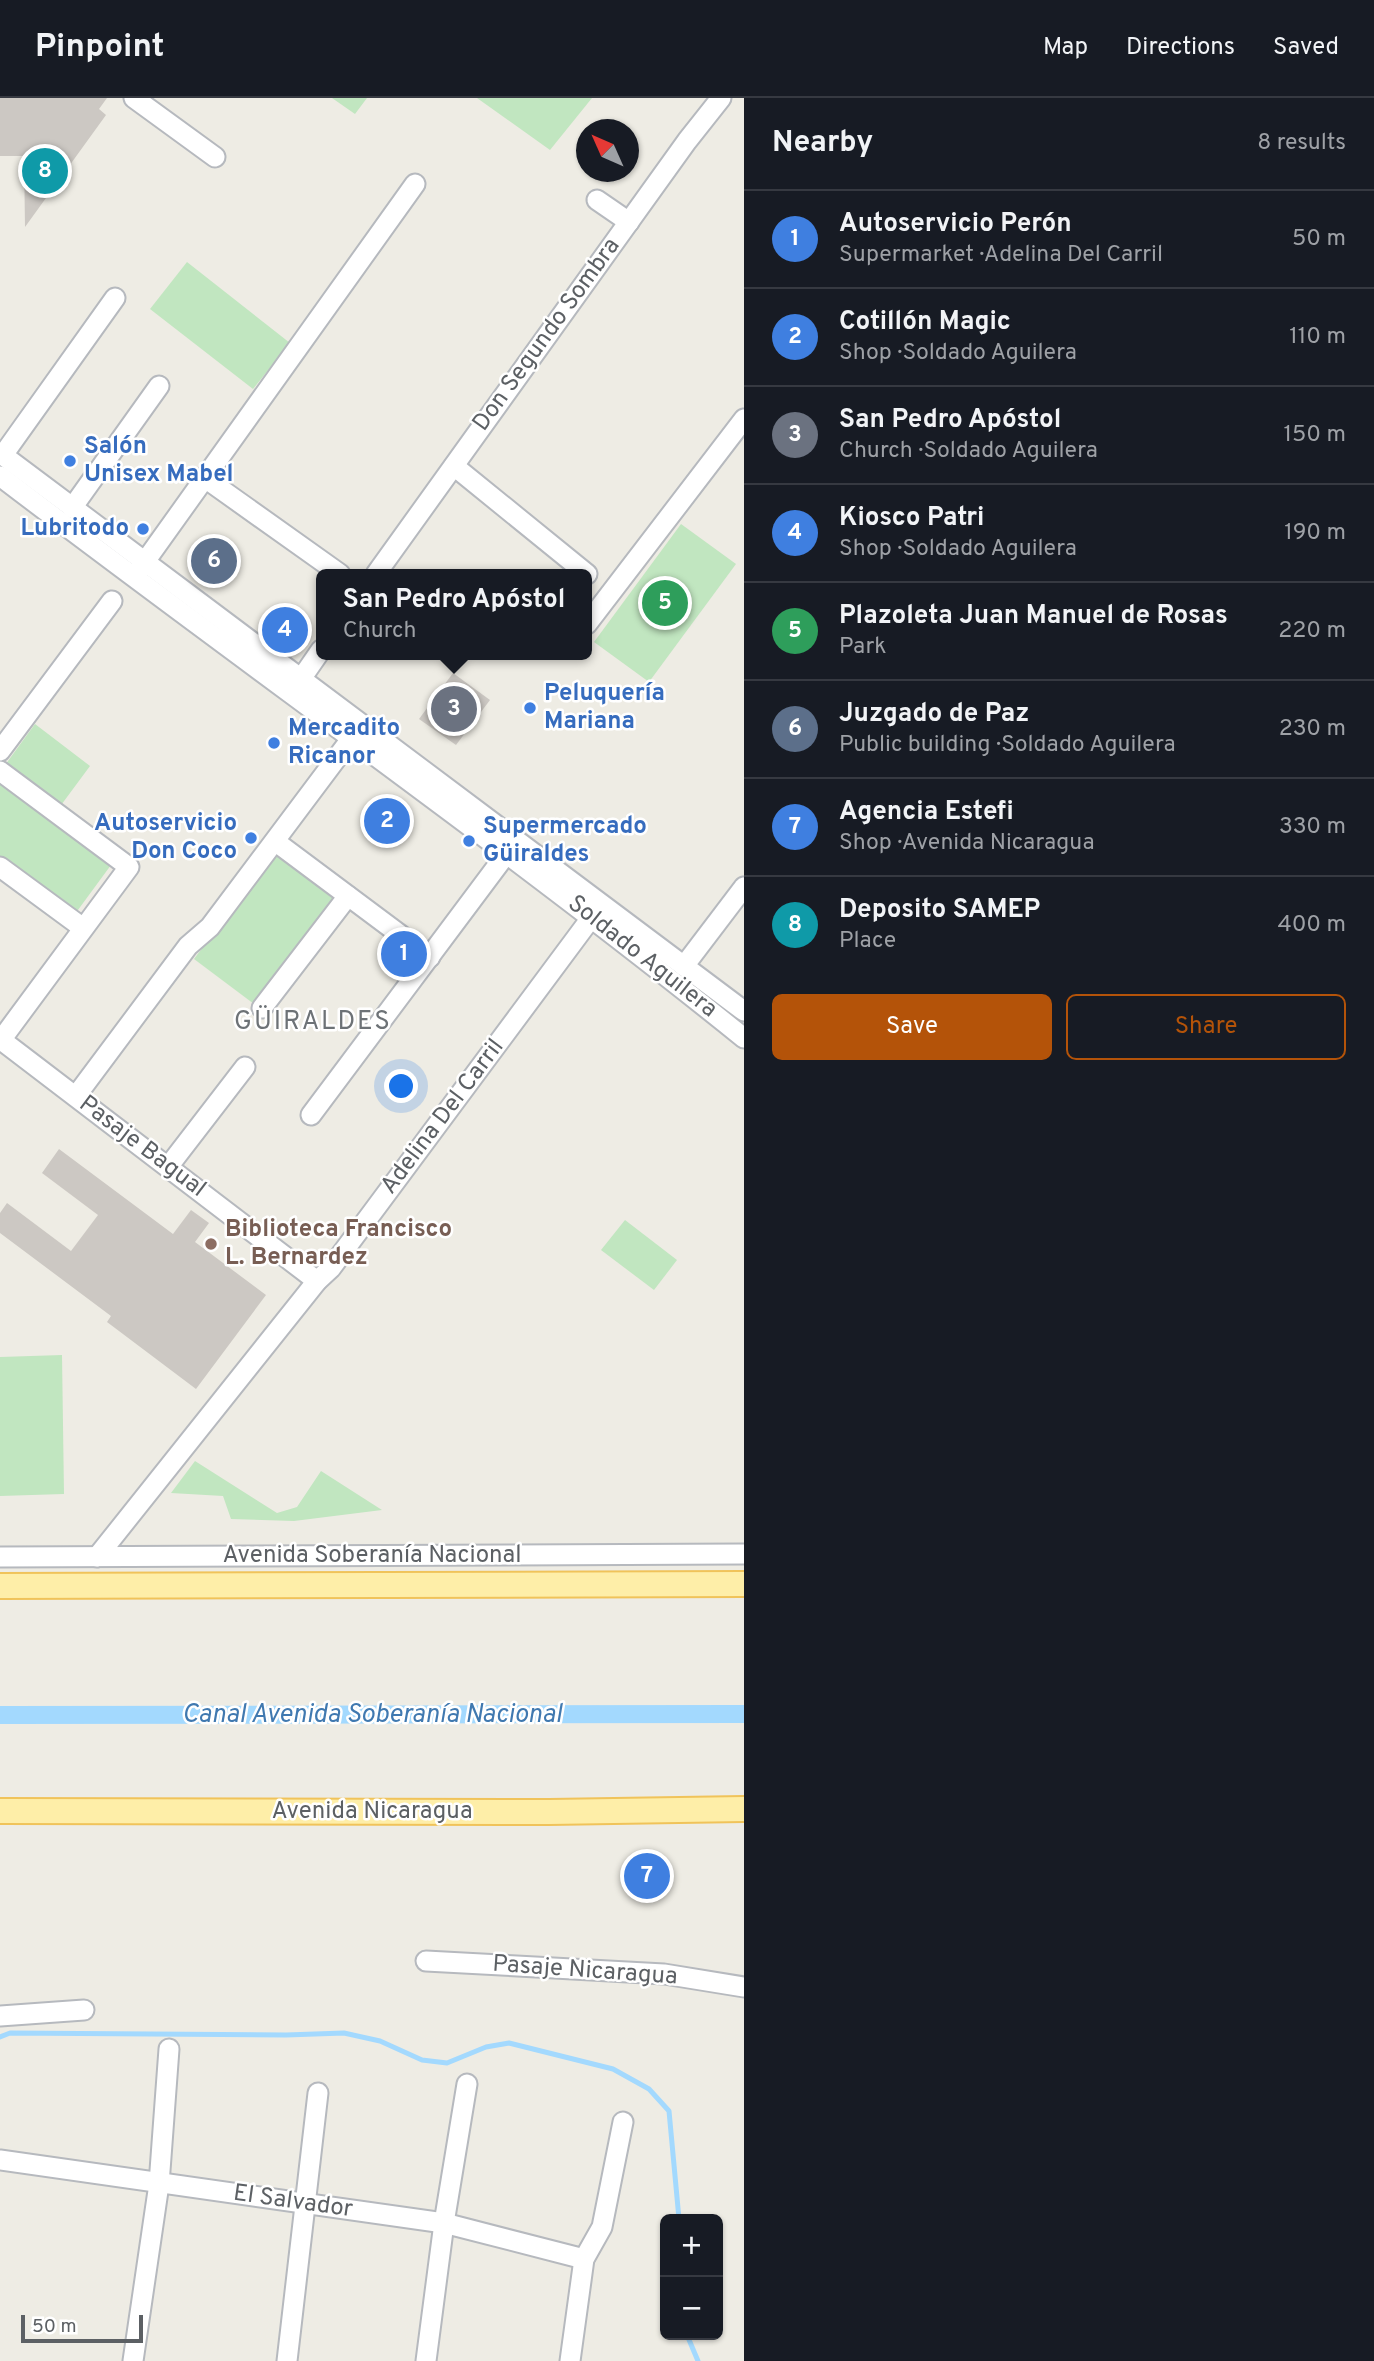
<!DOCTYPE html>
<meta charset="utf-8">
<style>
:root{--surface:#171b24;--page:#20242c;--text:#f1f3f6;--muted:#9ea1a6;--line:#363941;--accent:#b45309}
body{margin:0;font-family:Overpass,sans-serif;background:var(--page);color:var(--text)}
.controls{position:absolute;right:21px;bottom:21px;display:grid;overflow:hidden;border-radius:10px;box-shadow:0 2px 5px #0004}
.controls button{width:63px;height:63px;display:grid;place-items:center;padding:0;border:0;border-bottom:2px solid var(--line);background:var(--surface);color:var(--text);font:35px sans-serif}
.compass{position:absolute;left:576px;top:21px;width:63px;height:63px;border-radius:50%;background:var(--surface);box-shadow:0 2px 5px #0004;rotate:315deg}
.scale{position:absolute;left:21px;bottom:18px;width:122px;box-sizing:border-box;padding-left:7px;border:4px solid #5c6064;border-top:0;font-size:19px;line-height:24px;white-space:nowrap;color:#5c6064;-webkit-text-stroke:5px #fff;paint-order:stroke}
.you{position:absolute;left:402px;top:989px;width:24px;height:24px;margin:-18px;border:5px solid #fff;border-radius:50%;background:#1a73e8;box-shadow:0 0 0 10px #1a73e833}
.badge{display:grid;place-items:center;width:46px;height:46px;border-radius:50%;background:var(--accent);color:#fff;font-size:23px;font-weight:700}
.pin{position:absolute;translate:-50% -50%;border:4px solid #fff;box-shadow:0 2px 7px #0006}
.popup{position:absolute;left:316px;top:471px;width:276px;height:91px;box-sizing:border-box;display:grid;place-content:center;border-radius:10px;background:var(--surface);filter:drop-shadow(0 2px 5px #0005);font-size:23px;white-space:nowrap;color:var(--muted)}
.popup b{font-size:26px;color:var(--text)}
.popup::after{content:'';position:absolute;left:50%;top:100%;margin-left:-14px;border:14px solid transparent;border-top-color:var(--surface)}
.list{margin:0;padding:0;list-style:none}
h2{display:flex;justify-content:space-between;align-items:center;height:91px;margin:0;padding:0 28px;font-size:30px}
h2 small{font-size:23px;font-weight:400;color:var(--muted)}
.list li{display:grid;grid-template-columns:46px 1fr auto;gap:21px;align-items:center;box-sizing:border-box;height:98px;padding:0 28px;border-top:2px solid var(--line)}
.list b{display:block;font-size:26px;white-space:nowrap}
.list p{margin:0;font-size:23px;white-space:nowrap;color:var(--muted)}
.list em{font-size:23px;font-style:normal;color:var(--muted)}
.actions{display:flex;gap:14px;padding:21px 28px}
.actions a{flex:1;padding:16px 0;border:2px solid var(--accent);border-radius:10px;text-align:center;font-size:24px;color:var(--accent)}
.actions .main{background:var(--accent);color:#fff}
.map{position:relative;flex:none;width:744px;height:2263px;overflow:hidden}
header{display:flex;align-items:center;gap:42px;box-sizing:border-box;height:98px;padding:0 35px;background:var(--surface);border-bottom:2px solid var(--line)}
header strong{font-size:33px}
nav{display:flex;gap:38px;margin-inline-start:auto;font-size:24px}
main{display:flex}
aside{flex:1;background:var(--surface)}
.map>svg:first-child{display:block}
.green{fill:#c1e6c0}
.lines{fill:none;stroke-linecap:round;stroke-linejoin:round}
.stream{stroke:#a3d9fe;stroke-width:5}
.canal{stroke:#a3d9fe;stroke-width:18}
.building{fill:#ccc8c3}
.minor-casing{stroke:#b6b9be;stroke-width:23}
.major-casing{stroke:#f0c35a;stroke-width:28}
.minor{stroke:#fff;stroke-width:19}
.major{stroke:#feeea8;stroke-width:24}
.shop-dot{fill:#3f7fe0;stroke:#fff;stroke-width:2.5}
.education-dot{fill:#8d6e63;stroke:#fff;stroke-width:2.5}
.labels{text-anchor:middle;dominant-baseline:central;stroke-width:5;stroke-linejoin:round;paint-order:stroke}
.street-label{font-size:24px;fill:#5c6064;stroke:#fff}
.shop-label{font-size:24px;font-weight:bold;fill:#366cbe;stroke:#fff;text-anchor:start}
.education-label{font-size:24px;font-weight:bold;fill:#785e54;stroke:#fff;text-anchor:start}
.neighbourhood-label{font-size:26px;letter-spacing:2px;fill:#6d7276;stroke:#fff}
.water-label{font-size:26px;font-style:italic;fill:#4079b0;stroke:#fff}
</style>
<header>
<strong>Pinpoint</strong>
<nav><a>Map</a><a>Directions</a><a>Saved</a></nav>
</header>
<main>
<div class="map">
<svg width="744" height="2263" viewBox="0 0 744 2263">
<rect width="100%" height="100%" fill="#eeece4"/>
<g class="green">
<polygon points="332,0 367,0 355,16"/>
<polygon points="477,0 592,0 550,52"/>
<polygon points="187,164 290,245 253,291 150,211"/>
<polygon points="681,426 736,466 649,584 594,544"/>
<polygon points="35,626 90,668 50,722 111,767 75,816 0,760 0,674"/>
<polygon points="274,755 334,801 254,906 194,861"/>
<polygon points="625,1122 677,1162 654,1192 601,1152"/>
<polygon points="62,1257 64,1396 0,1398 0,1259"/>
<polygon points="195,1363 277,1415 297,1409 321,1373 382,1412 294,1423 231,1421 223,1398 171,1395"/>
</g>
<g class="lines">
<g class="stream">
<polyline points="0,1939 10,1935 286,1937 344,1935 380,1943 422,1962 447,1965 486,1949 509,1945 613,1971 649,1991 669,2013 679,2121"/>
<polyline points="687,2237 698,2263"/>
</g>
<polyline class="canal" points="0,1617 744,1616"/>
</g>
<g class="building">
<polygon points="0,0 107,0 99,11 106,17 25,129 24,58 0,58"/>
<polygon points="453,575 490,602 456,647 419,621"/>
<polygon points="59,1051 173,1136 191,1112 209,1125 195,1144 266,1197 196,1291 107,1224 111,1218 0,1135 0,1115 7,1105 71,1153 98,1117 42,1075"/>
</g>
<g class="lines">
<defs>
<g id="minor">
<polyline points="134,0 215,59"/>
<polyline points="597,102 629,124"/>
<polyline points="0,355 744,913"/>
<polyline points="3,357 115,200"/>
<polyline points="454,368 587,476"/>
<path d="M0 378C247 567 502 745 744 940"/>
<polyline points="205,380 340,476"/>
<polyline points="72,410 159,288"/>
<polyline points="139,472 415,86"/>
<polyline points="376,476 687,43 721,0"/>
<polyline points="587,526 744,321"/>
<polyline points="294,591 321,552"/>
<polyline points="0,653 112,503"/>
<polyline points="0,673 129,769 1,942"/>
<polyline points="276,744 430,859"/>
<polyline points="0,769 83,830"/>
<polyline points="684,868 744,789"/>
<polyline points="262,910 348,798"/>
<polyline points="0,941 317,1183"/>
<polyline points="76,998 188,848 210,829 351,641"/>
<polyline points="311,1017 507,755"/>
<polyline points="168,1069 245,969"/>
<polyline points="0,1459 744,1456"/>
<polyline points="97,1459 317,1183 331,1170 597,812"/>
<polyline points="426,1863 664,1876 744,1889"/>
<polyline points="0,1918 84,1912"/>
<polyline points="0,2062 444,2125 584,2161"/>
<polyline points="133,2263 159,2086 169,1951"/>
<polyline points="287,2263 318,1995"/>
<polyline points="426,2263 444,2125 467,1986"/>
<polyline points="570,2263 584,2161 602,2129 623,2024"/>
</g>
<g id="major">
<polyline points="0,1488 744,1486"/>
<polyline points="0,1713 549,1714 744,1711"/>
</g>
</defs>
<use href="#minor" class="minor-casing"/>
<use href="#major" class="major-casing"/>
<use href="#minor" class="minor"/>
<use href="#major" class="major"/>
</g>
<g class="shop-dot">
<circle cx="70" cy="363" r="7"/>
<circle cx="143" cy="431" r="7"/>
<circle cx="530" cy="610" r="7"/>
<circle cx="274" cy="645" r="7"/>
<circle cx="251" cy="740" r="7"/>
<circle cx="469" cy="743" r="7"/>
</g>
<circle class="education-dot" cx="211" cy="1146" r="7"/>
<g class="labels">
<g class="street-label">
<text transform="translate(547 237) rotate(-54)">Don Segundo Sombra</text>
<text transform="translate(642 859) rotate(38)">Soldado Aguilera</text>
<text transform="translate(443 1019) rotate(-53)">Adelina Del Carril</text>
<text transform="translate(142 1049) rotate(37)">Pasaje Bagual</text>
<text x="372" y="1458">Avenida Soberanía Nacional</text>
<text x="372" y="1714">Avenida Nicaragua</text>
<text transform="translate(585 1873) rotate(4)">Pasaje Nicaragua</text>
<text transform="translate(293 2104) rotate(8)">El Salvador</text>
</g>
<g class="shop-label">
<text x="84" y="349">Salón<tspan x="84" dy="28">Unisex Mabel</tspan></text>
<text x="129" y="431" text-anchor="end">Lubritodo</text>
<text x="544" y="596">Peluquería<tspan x="544" dy="28">Mariana</tspan></text>
<text x="288" y="631">Mercadito<tspan x="288" dy="28">Ricanor</tspan></text>
<text x="237" y="726" text-anchor="end">Autoservicio<tspan x="237" dy="28">Don Coco</tspan></text>
<text x="483" y="729">Supermercado<tspan x="483" dy="28">Güiraldes</tspan></text>
</g>
<g class="education-label">
<text x="225" y="1132">Biblioteca Francisco<tspan x="225" dy="28">L. Bernardez</tspan></text>
</g>
<g class="neighbourhood-label">
<text x="313" y="924">GÜIRALDES</text>
</g>
<g class="water-label">
<text x="372" y="1617">Canal Avenida Soberanía Nacional</text>
</g>
</g>
</svg>
<div class="controls">
<button>+</button>
<button>−</button>
</div>
<svg class="compass" viewBox="-18 -18 36 36"><path d="M0-13l5 13h-10z" fill="#e53935"/><path d="M0 13l5-13h-10z" fill="#9ea1a6"/></svg>
<div class="scale">50 m</div>
<div class="you"></div>
<div class="pin badge" style="left:404px;top:856px;background:#3f7fe0">1</div>
<div class="pin badge" style="left:387px;top:723px;background:#3f7fe0">2</div>
<div class="pin badge" style="left:454px;top:611px;background:#6b7280">3</div>
<div class="popup"><b>San Pedro Apóstol</b>Church</div>
<div class="pin badge" style="left:285px;top:532px;background:#3f7fe0">4</div>
<div class="pin badge" style="left:665px;top:505px;background:#2e9e5b">5</div>
<div class="pin badge" style="left:214px;top:463px;background:#5c6f8a">6</div>
<div class="pin badge" style="left:647px;top:1778px;background:#3f7fe0">7</div>
<div class="pin badge" style="left:45px;top:73px;background:#0f9aa8">8</div>
</div>
<aside>
<h2>Nearby<small>8 results</small></h2>
<ul class="list">
<li><span class="badge" style="background:#3f7fe0">1</span><div><b>Autoservicio Perón</b><p>Supermarket · Adelina Del Carril</p></div><em>50 m</em></li>
<li><span class="badge" style="background:#3f7fe0">2</span><div><b>Cotillón Magic</b><p>Shop · Soldado Aguilera</p></div><em>110 m</em></li>
<li><span class="badge" style="background:#6b7280">3</span><div><b>San Pedro Apóstol</b><p>Church · Soldado Aguilera</p></div><em>150 m</em></li>
<li><span class="badge" style="background:#3f7fe0">4</span><div><b>Kiosco Patri</b><p>Shop · Soldado Aguilera</p></div><em>190 m</em></li>
<li><span class="badge" style="background:#2e9e5b">5</span><div><b>Plazoleta Juan Manuel de Rosas</b><p>Park</p></div><em>220 m</em></li>
<li><span class="badge" style="background:#5c6f8a">6</span><div><b>Juzgado de Paz</b><p>Public building · Soldado Aguilera</p></div><em>230 m</em></li>
<li><span class="badge" style="background:#3f7fe0">7</span><div><b>Agencia Estefi</b><p>Shop · Avenida Nicaragua</p></div><em>330 m</em></li>
<li><span class="badge" style="background:#0f9aa8">8</span><div><b>Deposito SAMEP</b><p>Place</p></div><em>400 m</em></li>
</ul>
<div class="actions"><a class="main">Save</a><a>Share</a></div>
</aside>
</main>
